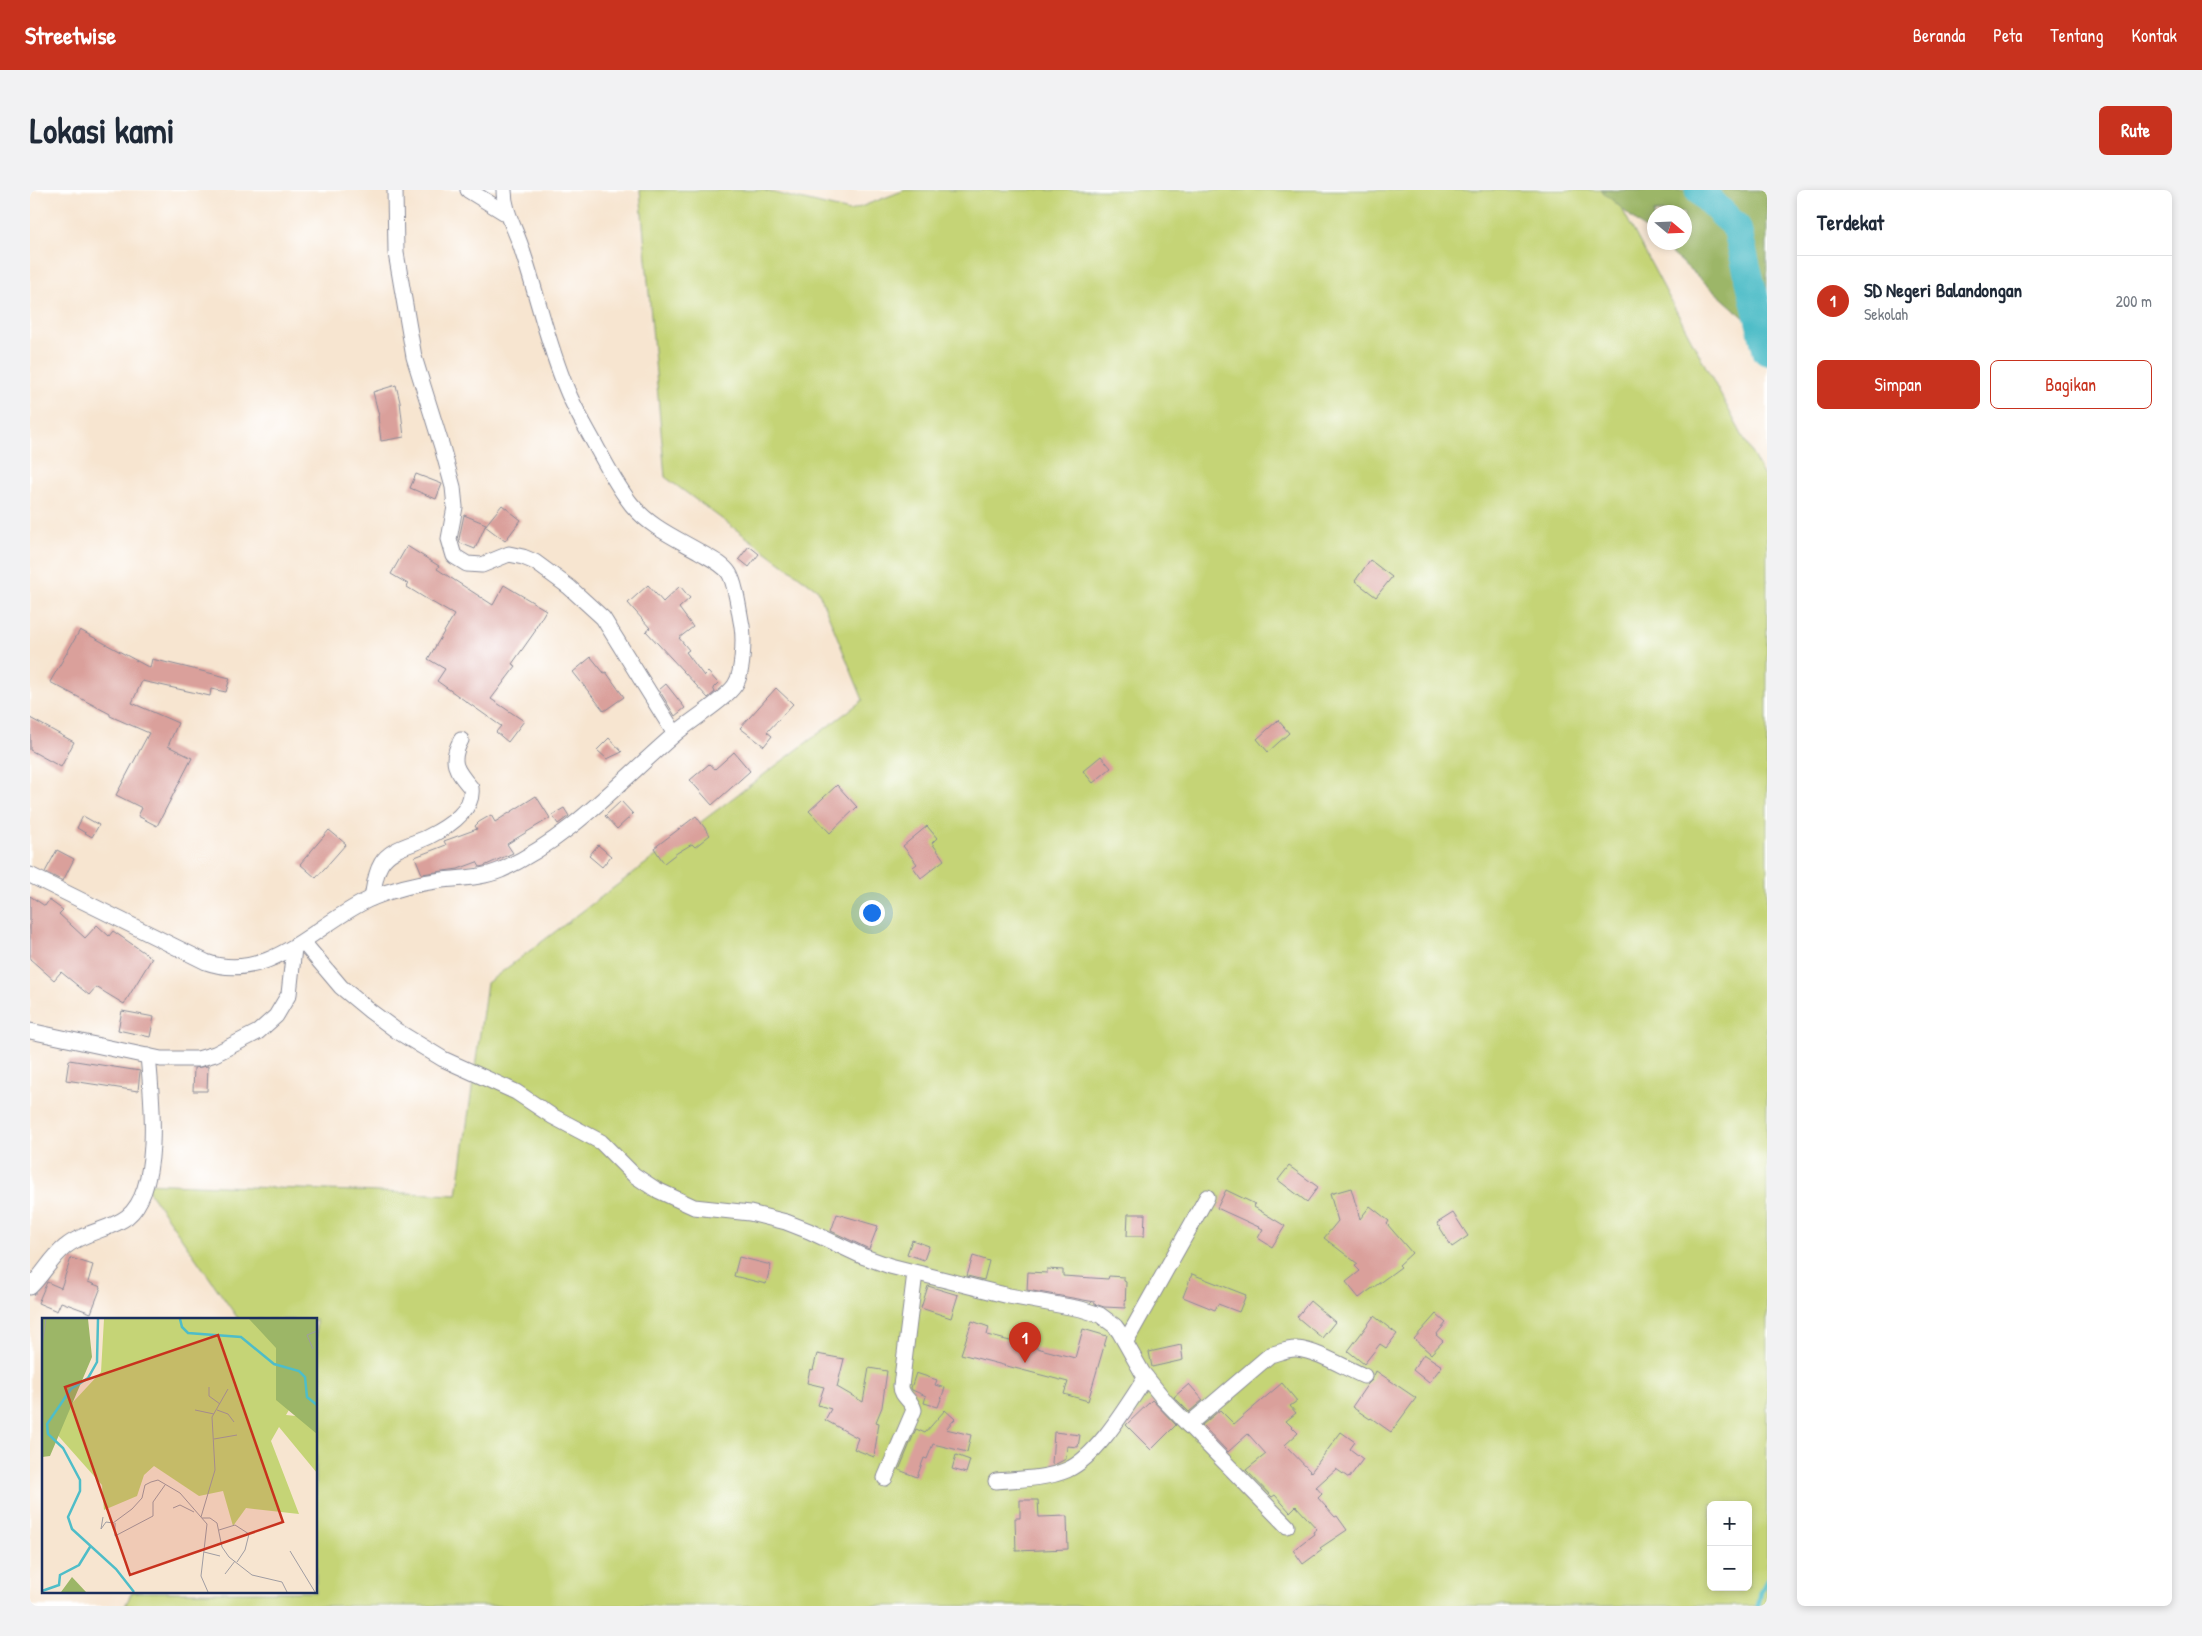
<!DOCTYPE html>
<html lang="id">
<meta charset="utf-8">
<style>
:root{--surface:#fff;--page:#f2f2f3;--text:#1f2937;--muted:#747a83;--line:#e0e1e3;--accent:#c8321e}
body{margin:0;font-family:"Patrick Hand",sans-serif;background:var(--page);color:var(--text)}
.controls{position:absolute;right:15px;bottom:15px;display:grid;overflow:hidden;border-radius:8px;box-shadow:0 2px 8px #0003}
.controls button{width:45px;height:45px;display:grid;place-items:center;padding:0;border:0;border-bottom:1px solid var(--line);background:var(--surface);color:var(--text);font:25px sans-serif}
.compass{position:absolute;left:1617px;top:15px;width:45px;height:45px;border-radius:50%;background:var(--surface);box-shadow:0 2px 8px #0003;rotate:109deg}
.you{position:absolute;left:841px;top:722px;width:18px;height:18px;margin:-12px;border:4px solid #fff;border-radius:50%;background:#1a73e8;box-shadow:0 0 0 8px #1a73e833}
.badge{display:grid;place-items:center;width:32px;height:32px;border-radius:50%;background:var(--accent);color:#fff;font-size:16px;font-weight:700}
.pin{position:absolute;translate:-50% -41px;filter:drop-shadow(0 1px 2px #0008)}
.pin::after{content:'';position:absolute;top:26px;width:18px;height:15px;background:inherit;clip-path:polygon(0 0,100% 0,50% 100%)}
.list{margin:0;padding:0;list-style:none}
h2{display:flex;justify-content:space-between;align-items:center;height:65px;margin:0;padding:0 20px;font-size:21px}
h2 small{font-size:16px;font-weight:400;color:var(--muted)}
.list li{display:grid;grid-template-columns:32px 1fr auto;gap:15px;align-items:center;box-sizing:border-box;height:90px;padding:0 20px;border-top:1px solid var(--line)}
.list b{display:block;font-size:19px;white-space:nowrap}
.list p{margin:0;font-size:16px;white-space:nowrap;color:var(--muted)}
.list em{font-size:16px;font-style:normal;color:var(--muted)}
.actions{display:flex;gap:10px;padding:15px 20px}
.actions a{flex:1;padding:11px 0;border:1px solid var(--accent);border-radius:8px;text-align:center;font-size:18px;color:var(--accent)}
.actions .main{background:var(--accent);color:#fff}
.map{position:relative;flex:none;width:1737px;height:1416px;overflow:hidden;border-radius:8px}
header{display:flex;align-items:center;gap:30px;box-sizing:border-box;height:70px;padding:0 25px;background:var(--accent);color:#fff}
header strong{font-size:24px}
nav{display:flex;gap:28px;margin-inline-start:auto;font-size:18px}
.intro{display:flex;align-items:center;justify-content:space-between;box-sizing:border-box;height:120px;padding:0 30px}
h1{margin:0;font-size:35px}
.button{padding:12px 22px;border-radius:8px;background:var(--accent);color:#fff;font-size:18px;font-weight:700}
main{display:flex;gap:30px;padding:0 30px}
aside{flex:1;background:var(--surface);border-radius:8px;box-shadow:0 2px 8px #0003}
.map>svg:first-child{display:block}
.green{fill:#c5d476;stroke:#70826a;fill-rule:evenodd}
.forest{fill:#9cb667;stroke:#5c7262}
.lines{fill:none;stroke-linecap:round;stroke-linejoin:round}
.stream{stroke:#4fbdc8;stroke-width:5}
.river{stroke:#4fbdc8;stroke-width:29}
.building{fill:#daa09b}
.minor-casing{stroke:#898a97;stroke-width:17}
.minor{stroke:#fff;stroke-width:15}
.inset-river{fill:none;stroke:#4fbdc8;stroke-width:2.5}
.inset-road{fill:none;stroke:#9f9ca2;stroke-width:1}
.view{fill:#c8321e;fill-opacity:0.15;stroke:#c8321e;stroke-width:2.5}
.inset-edge{fill:none;stroke:#1b2f5e;stroke-width:2.5}
</style>
<header>
<strong>Streetwise</strong>
<nav><a>Beranda</a><a>Peta</a><a>Tentang</a><a>Kontak</a></nav>
</header>
<div class="intro"><h1>Lokasi kami</h1><a class="button">Rute</a></div>
<main>
<div class="map">
<svg width="1737" height="1416" viewBox="0 0 1737 1416">
<rect width="100%" height="100%" fill="#fff"/>
<filter id="ink" filterUnits="userSpaceOnUse"><feTurbulence type="fractalNoise" baseFrequency=".02" numOctaves="2"/><feDisplacementMap in="SourceGraphic" scale="10" xChannelSelector="R" yChannelSelector="G"/><feConvolveMatrix kernelMatrix="1 2 1 2 8 2 1 2 1" color-interpolation-filters="sRGB"/></filter>
<filter id="wash" filterUnits="userSpaceOnUse"><feTurbulence type="fractalNoise" baseFrequency=".0096" numOctaves="4" result="noise"/><feDisplacementMap in="SourceGraphic" scale="20" xChannelSelector="R" yChannelSelector="G"/><feGaussianBlur stdDeviation="1.12" result="paint"/><feColorMatrix in="noise" values="0 0 0 0 0 0 0 0 0 0 0 0 0 0 0 0 0 1.4 0 .05"/><feComposite in="paint" operator="in"/></filter>
<g filter="url(#wash)">
<rect width="100%" height="100%" fill="#f7e5d0"/>
<path class="green" d="M610 0H732L820 21 875 0H1582L1737 292V1416H95L102 1402H286V1130H209L113 993 427 1005 457 793 833 510 788 400 635 287ZM1681 1315H1718V1397H1681Z"/>
<polygon class="forest" points="1571,0 1737,0 1737,148 1630,53 1654,52 1654,22 1624,22 1624,47"/>
<g class="lines">
<polyline class="stream" points="1728,1416 1731,1402 1737,1390"/>
<polyline class="river" points="1669,0 1707,38 1737,161"/>
</g>
<g id="blocks">
<g class="building">
<polygon points="366,195 370,212 374,247 351,251 348,226 349,226 343,202"/>
<polygon points="386,284 412,294 406,309 380,298"/>
<polygon points="472,315 491,330 475,351 455,336"/>
<polygon points="434,325 456,334 445,359 430,353 429,349"/>
<polygon points="377,356 409,376 407,379 463,415 474,395 516,420 505,439 506,440 482,474 486,476 461,509 494,531 478,552 466,542 471,536 407,491 415,479 398,469 424,425 395,408 377,397 378,394 361,384"/>
<polygon points="719,356 729,364 719,377 709,369"/>
<polygon points="1340,370 1362,387 1346,407 1325,391"/>
<polygon points="618,395 633,412 650,396 660,408 649,418 663,437 649,448 659,460 656,462 674,486 678,482 688,493 683,498 685,502 678,508 616,441 620,438 598,413"/>
<polygon points="50,440 120,478 122,469 200,488 196,502 181,499 180,506 112,491 102,513 148,533 138,556 162,568 127,636 108,626 112,618 86,605 119,543 80,526 80,524 20,492"/>
<polygon points="561,467 574,483 576,482 594,507 574,521 543,482"/>
<polygon points="636,494 655,518 645,526 629,500"/>
<polygon points="746,498 763,514 737,542 742,546 734,556 710,538"/>
<polygon points="0,528 44,552 31,577 0,560"/>
<polygon points="1248,530 1259,543 1238,562 1227,549"/>
<polygon points="579,548 592,562 577,569 567,560"/>
<polygon points="704,562 720,581 682,615 660,590 679,574 685,579"/>
<polygon points="1071,566 1081,578 1063,593 1053,581"/>
<polygon points="807,595 827,617 800,643 779,621"/>
<polygon points="506,606 520,628 477,654 483,663 454,676 450,677 447,672 428,679 392,684 385,667 416,655 414,651 447,639 445,636 449,632 461,625 465,632"/>
<polygon points="591,611 603,624 587,639 575,626"/>
<polygon points="534,618 539,626 528,634 522,625"/>
<polygon points="53,626 69,635 62,647 47,638"/>
<polygon points="666,626 680,645 665,657 662,654 647,663 634,673 624,658"/>
<polygon points="897,636 907,648 902,653 914,670 891,688 883,677 887,674 873,656"/>
<polygon points="299,640 316,654 286,688 270,674"/>
<polygon points="568,655 581,666 572,677 559,666"/>
<polygon points="27,660 44,669 33,691 15,682"/>
<polygon points="0,706 15,716 19,710 33,720 29,724 55,748 67,735 79,746 83,741 122,768 94,814 66,797 59,805 31,782 24,790 0,769"/>
<polygon points="92,821 124,827 120,847 88,840"/>
<polygon points="39,870 110,881 108,901 36,890"/>
<polygon points="178,876 177,901 163,901 164,878"/>
<polygon points="1259,976 1288,997 1277,1012 1248,990"/>
<polygon points="1321,998 1330,1029 1340,1016 1359,1031 1357,1034 1382,1063 1369,1075 1371,1077 1329,1108 1316,1092 1330,1081 1325,1076 1328,1074 1294,1048 1308,1031 1300,1004"/>
<polygon points="1196,1000 1225,1014 1224,1017 1255,1036 1242,1057 1228,1048 1233,1039 1187,1018"/>
<polygon points="1423,1023 1438,1046 1422,1057 1407,1033"/>
<polygon points="807,1024 848,1036 839,1059 801,1041"/>
<polygon points="1098,1024 1115,1024 1114,1046 1097,1046"/>
<polygon points="882,1050 899,1056 894,1070 877,1064"/>
<polygon points="943,1066 959,1071 954,1090 937,1086"/>
<polygon points="709,1067 741,1075 736,1094 704,1086"/>
<polygon points="41,1068 63,1075 58,1092 71,1097 61,1123 31,1112 27,1121 8,1113 17,1092 31,1098"/>
<polygon points="1017,1079 1033,1080 1033,1086 1078,1089 1079,1086 1094,1087 1094,1091 1096,1092 1095,1118 1074,1117 1065,1114 1065,1112 997,1100 998,1082 1017,1083"/>
<polygon points="1162,1084 1216,1105 1209,1122 1188,1114 1185,1120 1153,1107"/>
<polygon points="898,1096 928,1105 921,1128 891,1118"/>
<polygon points="1280,1111 1305,1132 1292,1148 1267,1127"/>
<polygon points="1406,1124 1416,1133 1406,1145 1413,1151 1401,1164 1384,1149"/>
<polygon points="1344,1126 1367,1144 1356,1158 1350,1154 1334,1174 1318,1161"/>
<polygon points="942,1131 959,1137 957,1145 1045,1168 1053,1139 1077,1146 1058,1211 1034,1204 1038,1192 931,1164"/>
<polygon points="1151,1155 1153,1170 1122,1177 1119,1162"/>
<polygon points="787,1164 814,1169 807,1197 833,1212 839,1178 857,1181 852,1217 846,1232 849,1233 844,1267 824,1259 828,1248 795,1230 801,1219 788,1215 794,1197 777,1193 780,1179 783,1180"/>
<polygon points="1394,1164 1412,1176 1399,1193 1383,1180"/>
<polygon points="1346,1181 1386,1208 1361,1242 1341,1228 1340,1229 1322,1217 1337,1195 1342,1190"/>
<polygon points="886,1183 907,1190 905,1195 915,1198 908,1217 894,1213 896,1206 882,1200 881,1198"/>
<polygon points="1252,1193 1267,1211 1260,1216 1266,1223 1256,1231 1268,1243 1255,1255 1281,1282 1311,1242 1325,1252 1320,1259 1333,1269 1319,1288 1306,1279 1286,1297 1292,1304 1288,1308 1305,1327 1307,1326 1317,1340 1290,1358 1292,1360 1273,1374 1263,1360 1284,1344 1283,1342 1287,1339 1266,1316 1260,1322 1245,1305 1242,1307 1216,1280 1236,1264 1218,1244 1198,1262 1172,1235 1190,1220 1204,1234"/>
<polygon points="1159,1194 1173,1210 1159,1222 1144,1207"/>
<polygon points="1122,1210 1146,1235 1121,1260 1096,1235"/>
<polygon points="915,1220 925,1229 916,1239 941,1245 937,1262 903,1254 897,1269 894,1268 887,1287 869,1280 886,1239 895,1243"/>
<polygon points="1024,1242 1050,1245 1048,1257 1037,1256 1036,1269 1024,1275 1022,1274"/>
<polygon points="926,1265 940,1270 936,1283 922,1279"/>
<polygon points="990,1310 1008,1310 1009,1327 1037,1326 1038,1359 986,1361 985,1328 990,1328"/>
</g>
</g>
</g>
<g filter="url(#ink)">
<use href="#blocks" fill-opacity="0" stroke="#898a97" stroke-width="1"/>
<g class="lines">
<defs>
<g id="minor">
<polyline points="365,0 366,63 384,167 412,257 423,297 425,317 419,349 424,366 437,374 452,375 479,364 493,367 505,372 539,397 573,428 645,544"/>
<polyline points="438,0 477,24"/>
<path d="M0 685 176 772C240 795 288 731 342 708 363 699 389 693 412 690 432 688 452 688 471 680 541 648 587 594 645 544 660 531 696 509 705 495 713 484 714 449 712 436 709 422 706 394 699 383 693 374 680 368 670 362 646 348 620 337 602 315 588 298 578 278 567 258 557 239 545 220 537 200 518 155 508 108 493 63 487 41 474 23 474 0"/>
<path d="M342 708C344 697 345 684 351 674 360 658 382 655 398 647 416 638 444 621 441 598 426 580 419 572 431 550"/>
<polyline points="273,752 311,797 340,821 367,841 413,869 486,902 522,926 571,952 604,985 625,999 664,1017 720,1023 756,1032 779,1041 832,1066 860,1076 979,1106 1051,1119 1070,1125 1085,1136 1090,1143 1112,1182 1136,1212 1257,1336"/>
<polyline points="0,841 131,869 168,869 185,864 228,842 246,826 259,804 264,758"/>
<path d="M0 1097C13 1085 21 1068 35 1057 53 1042 80 1040 97 1027 132 999 122 908 118 866"/>
<polyline points="1096,1151 1177,1007"/>
<path d="M1158 1235 1240 1165C1248 1163 1259 1158 1267 1159 1288 1161 1315 1178 1334 1186"/>
<path d="M855 1288 884 1220C882 1210 871 1207 871 1196L885 1083"/>
<path d="M966 1291C989 1289 1016 1289 1037 1280 1068 1266 1098 1214 1116 1187"/>
</g>
</defs>
<use href="#minor" class="minor-casing"/>
<use href="#minor" class="minor"/>
</g>
</g>
<g transform="translate(12 1128)">
<rect width="275" height="275" fill="#f7e5d0"/>
<path d="M62 1H234L251 85 244 97 264 99 275 108V155L237 109 229 123 257 196 204 190 191 208 181 173 157 178 112 148 102 157 95 178 62 192 60 167 12 113 19 97 59 54Z" fill="#c5d476"/>
<path d="M0 1H46L50 39 8 138 0 139ZM207 1H275V116L234 82V30ZM30 259 44 274H19Z" fill="#9cb667"/>
<path class="inset-river" d="M56 1 55 44 46 60 29 71 5 106 6 116 21 130 38 162V173L26 199 30 211 74 251 92 274M138 1 140 9 146 15 199 19 232 46 257 53 263 59 265 79 275 87M0 273 17 267 18 257 37 247 48 229"/>
<path class="inset-road" d="M0 28 4 1M271 31 265 17 275 13M167 69V78L178 86M153 92 172 96M175 92 186 96 192 104M172 121 195 117M131 190 138 187 152 194M61 199 59 211 64 204 71 205 90 191 100 180 103 167 109 164 116 162 138 175 165 206 159 258 166 274M159 199 173 152 170 99 186 71M160 200H168L175 205 180 229 187 239 210 257 240 264 245 274M73 205V218L111 198V184L123 167M177 212 193 207 207 216 203 232 195 244M248 233 273 274M162 234 178 238M183 256 193 243"/>
<path class="view" d="M176 17 241 204 88 257 23 69Z"/>
<rect width="275" height="275" class="inset-edge"/>
</g>
</svg>
<div class="controls">
<button>+</button>
<button>−</button>
</div>
<svg class="compass" viewBox="-18 -18 36 36"><path d="M0-13l5 13h-10z" fill="#e53935"/><path d="M0 13l5-13h-10z" fill="#747a83"/></svg>
<div class="you"></div>
<div class="pin badge" style="left:995px;top:1173px">1</div>
</div>
<aside>
<h2>Terdekat<small></small></h2>
<ul class="list">
<li><span class="badge">1</span><div><b>SD Negeri Balandongan</b><p>Sekolah</p></div><em>200 m</em></li>
</ul>
<div class="actions"><a class="main">Simpan</a><a>Bagikan</a></div>
</aside>
</main>
